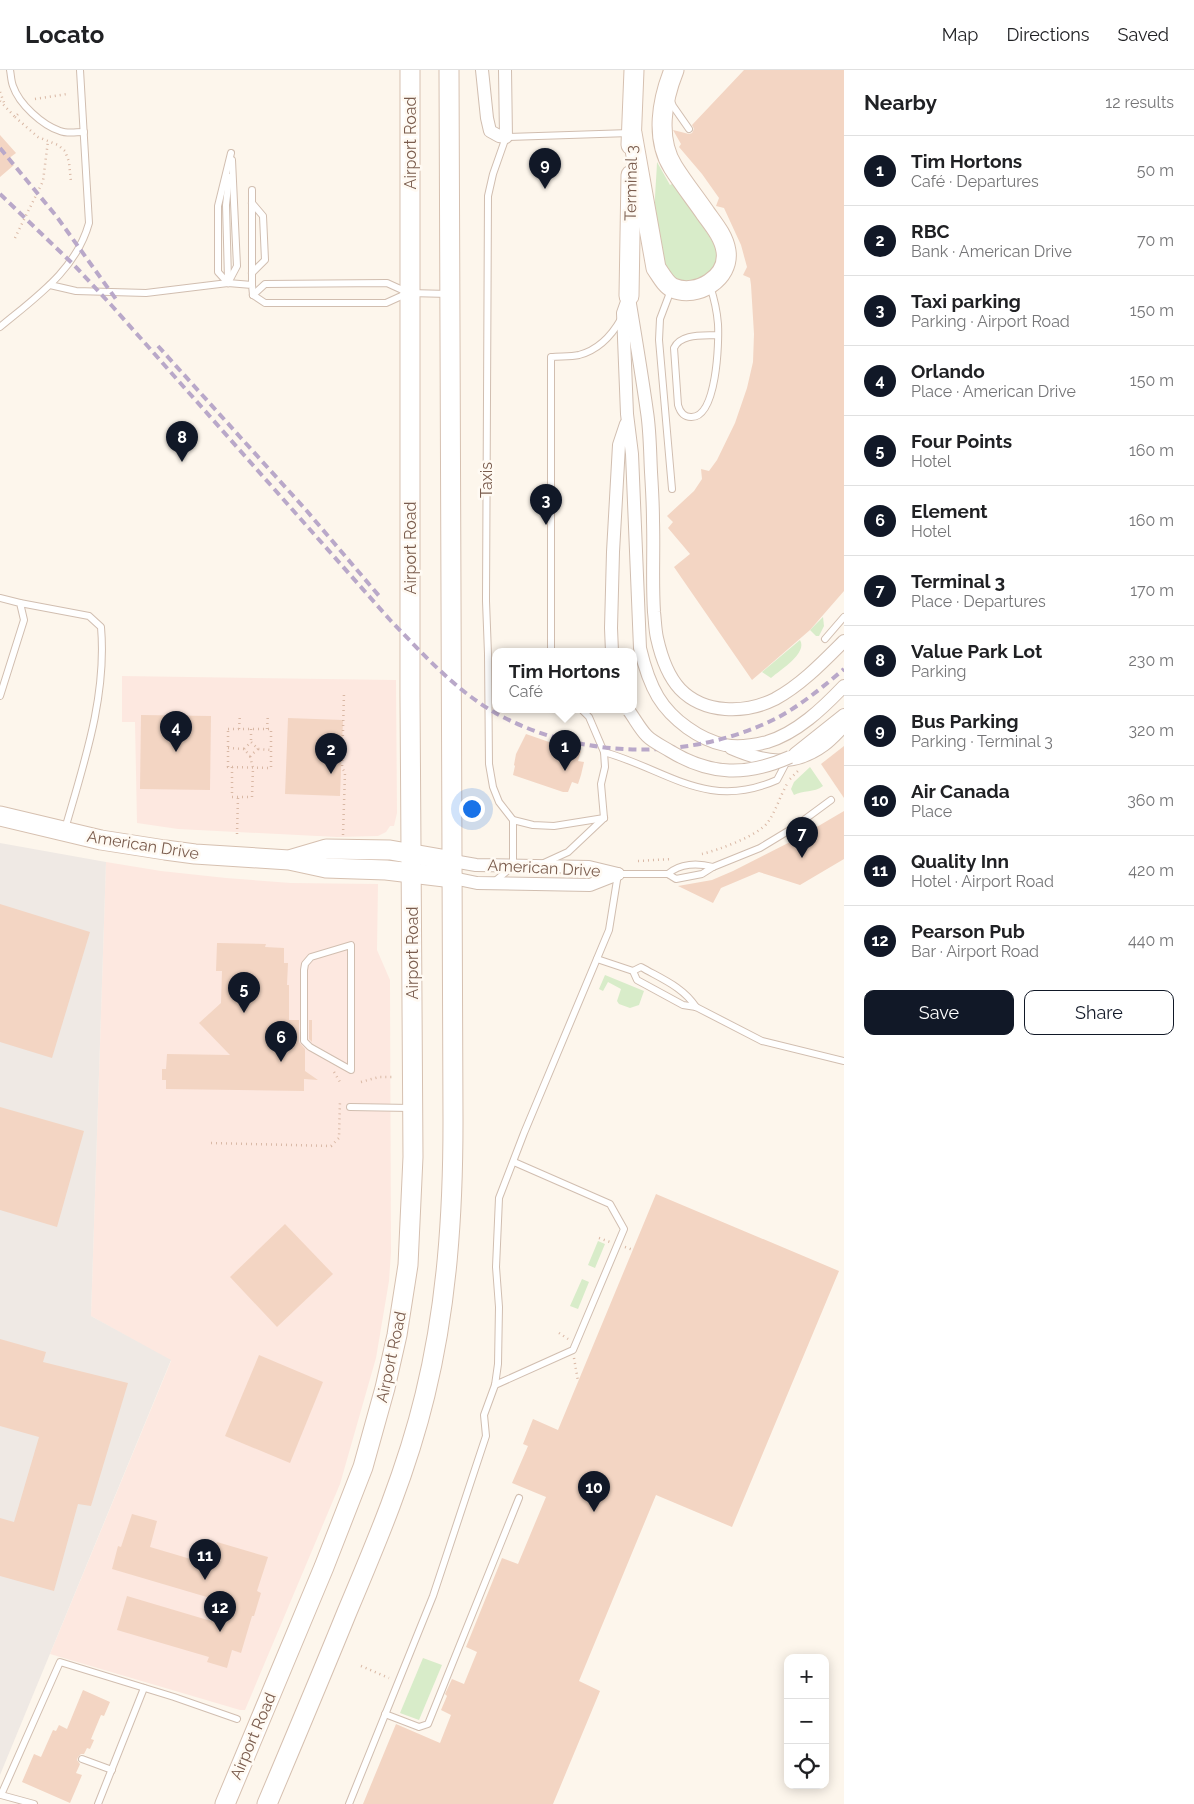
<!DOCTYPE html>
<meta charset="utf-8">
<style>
:root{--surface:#fff;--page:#f6f6f6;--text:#202124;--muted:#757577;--line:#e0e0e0;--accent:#111827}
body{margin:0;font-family:Raleway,sans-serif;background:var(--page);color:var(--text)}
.controls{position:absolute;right:15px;bottom:15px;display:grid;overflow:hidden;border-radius:10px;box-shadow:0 2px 12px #0003}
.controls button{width:45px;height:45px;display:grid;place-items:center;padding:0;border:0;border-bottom:1px solid var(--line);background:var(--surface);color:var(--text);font:25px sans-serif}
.you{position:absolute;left:471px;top:738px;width:18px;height:18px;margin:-12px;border:4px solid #fff;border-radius:50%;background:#1a73e8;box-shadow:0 0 0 8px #1a73e833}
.badge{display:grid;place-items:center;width:32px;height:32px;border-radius:50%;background:var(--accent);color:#fff;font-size:16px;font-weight:700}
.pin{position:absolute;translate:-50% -41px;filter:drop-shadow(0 1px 2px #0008)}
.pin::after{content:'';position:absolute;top:26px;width:18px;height:15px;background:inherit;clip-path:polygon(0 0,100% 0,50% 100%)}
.popup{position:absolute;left:492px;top:578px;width:145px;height:65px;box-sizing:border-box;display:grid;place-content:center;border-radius:10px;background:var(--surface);filter:drop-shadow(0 1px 4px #0005);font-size:16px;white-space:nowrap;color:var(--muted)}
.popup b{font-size:19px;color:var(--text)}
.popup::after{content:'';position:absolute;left:50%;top:100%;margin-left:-10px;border:10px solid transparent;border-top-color:var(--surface)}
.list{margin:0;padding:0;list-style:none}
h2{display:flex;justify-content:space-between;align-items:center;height:65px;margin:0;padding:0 20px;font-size:21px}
h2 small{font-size:16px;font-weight:400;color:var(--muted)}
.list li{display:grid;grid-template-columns:32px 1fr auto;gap:15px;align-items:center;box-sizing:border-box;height:70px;padding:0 20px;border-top:1px solid var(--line)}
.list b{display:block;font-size:19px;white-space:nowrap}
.list p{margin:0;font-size:16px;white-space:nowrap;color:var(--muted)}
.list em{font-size:16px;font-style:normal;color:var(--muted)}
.actions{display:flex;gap:10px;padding:15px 20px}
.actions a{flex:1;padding:11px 0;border:1px solid var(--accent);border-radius:10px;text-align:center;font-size:18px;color:var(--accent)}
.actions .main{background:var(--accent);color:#fff}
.icon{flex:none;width:28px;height:28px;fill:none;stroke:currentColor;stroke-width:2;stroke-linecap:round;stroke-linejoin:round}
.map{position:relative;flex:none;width:844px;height:1734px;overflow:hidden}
header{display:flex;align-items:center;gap:30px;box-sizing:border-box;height:70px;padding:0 25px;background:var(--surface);border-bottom:1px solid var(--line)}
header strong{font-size:24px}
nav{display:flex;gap:28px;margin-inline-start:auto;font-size:18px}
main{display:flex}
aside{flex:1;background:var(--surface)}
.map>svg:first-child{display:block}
.commercial{fill:#fde8e0}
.industrial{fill:#efe9e4}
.green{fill:#d8ecc9}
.building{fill:#f3d5c3}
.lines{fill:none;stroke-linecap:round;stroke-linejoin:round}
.lane-casing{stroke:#d1beb0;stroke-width:8}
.street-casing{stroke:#d1beb0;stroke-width:14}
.secondary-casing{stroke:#d6c0b0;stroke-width:21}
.path{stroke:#d9b8a5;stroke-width:2.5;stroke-dasharray:1 4;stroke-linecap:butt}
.lane{stroke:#fff;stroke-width:6}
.street{stroke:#fff;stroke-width:12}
.secondary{stroke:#fff;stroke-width:19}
.rail{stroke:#b9a8c9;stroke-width:4;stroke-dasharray:8 5;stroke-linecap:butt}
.street-bridge-casing{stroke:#d1beb0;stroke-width:14;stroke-linecap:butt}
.street-bridge{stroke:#fff;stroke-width:12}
.labels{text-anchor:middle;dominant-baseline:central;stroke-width:5;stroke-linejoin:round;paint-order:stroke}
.street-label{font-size:16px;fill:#7a5c4d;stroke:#fffaf3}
</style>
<header>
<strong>Locato</strong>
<nav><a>Map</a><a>Directions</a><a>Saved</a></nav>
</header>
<main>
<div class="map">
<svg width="844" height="1734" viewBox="0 0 844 1734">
<rect width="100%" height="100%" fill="#fdf6ec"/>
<g class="commercial">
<polygon points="122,606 396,610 397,743 394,756 390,756 386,762 378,766 337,767 178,759 137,753 135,652 122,652"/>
<polygon points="106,792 161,801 226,808 291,813 378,814 377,880 390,910 391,1182 389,1211 376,1288 340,1414 245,1640 240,1640 50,1584 171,1291 91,1246"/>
</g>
<polygon class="industrial" points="0,773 106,792 91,1246 171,1290 0,1705"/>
<g class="green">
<path d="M657 92 670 115 674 113 717 178C717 185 718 194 714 200 700 223 670 214 661 192 650 166 656 121 657 92Z"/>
<polygon points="823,547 824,556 819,566 816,566 810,560"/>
<path d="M800 570C808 583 780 600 771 608L762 602Z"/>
<path d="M810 697 823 716C814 723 803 720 794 725L791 719 794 712Z"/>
<polygon points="605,905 644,921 639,935 630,938 619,934 617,931 621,919 608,912 603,921 599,919"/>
<polygon points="598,1171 605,1174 595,1198 588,1195"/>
<polygon points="582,1209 589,1212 578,1239 570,1236"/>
<polygon points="423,1588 442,1595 419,1650 400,1643"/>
</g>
<g class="building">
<polygon points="744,0 844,0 844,521 810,560 752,610 674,497 690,484 668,458 673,452 667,446 694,421 702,409 701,399 709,401 717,390 735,353 747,318 753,292 754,264 751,215 750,208 743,205 747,197 741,175 724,138 716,136 719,128 702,104 679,77 681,74 673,60 689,64 692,63 694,59 692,55"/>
<polygon points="0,65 16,83 8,89 14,95 0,107"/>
<polygon points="141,645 211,646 210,720 140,719"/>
<polygon points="288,648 343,650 340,726 285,724"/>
<polygon points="526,664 552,673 576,677 575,679 581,681 578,691 584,692 581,705 578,714 572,712 568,722 563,722 513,705 515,696 514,695 516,684"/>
<polygon points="844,676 844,728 821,694"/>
<polygon points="844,741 844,789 800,815 759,802 721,818 713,833 678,816 712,810 733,801 798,768"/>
<polygon points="0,834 90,862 52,988 0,972"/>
<polygon points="217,873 266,874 265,877 284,878 284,893 288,893 287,915 289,915 289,950 299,950 299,972 305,979 305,1001 318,1010 304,1009 304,1021 166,1019 166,1010 162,1010 162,999 166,999 167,984 230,985 199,953 221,933 222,901 216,901"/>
<polygon points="309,950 312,950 312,972 309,969"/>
<polygon points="0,1037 84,1061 57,1157 0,1140"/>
<polygon points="656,1124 839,1201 732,1457 656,1425 579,1611 600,1621 553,1734 363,1734 396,1654 440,1673 451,1645 441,1640 447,1626 445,1624 452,1609 464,1614 477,1582 466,1577 502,1488 518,1494 546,1427 512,1413 528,1376 523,1374 533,1349 558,1360"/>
<polygon points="285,1154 333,1204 277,1257 230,1207"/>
<polygon points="0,1269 46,1282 43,1292 128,1313 91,1436 78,1434 54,1521 0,1506 0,1448 14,1452 39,1367 0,1356"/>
<polygon points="259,1285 323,1312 290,1393 225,1366"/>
<polygon points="132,1444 157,1451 150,1477 211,1495 217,1472 268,1487 257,1521 261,1523 254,1546 252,1546 241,1583 232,1580 227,1598 207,1592 209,1587 117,1560 127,1526 211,1551 217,1530 112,1499 118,1476 121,1477"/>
<polygon points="83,1620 110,1632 104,1646 101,1645 91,1669 94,1670 90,1679 87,1678 84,1684 81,1684 78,1687 77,1690 80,1694 76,1703 82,1705 70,1733 22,1712 34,1684 41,1687 53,1660 56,1661 59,1655 67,1659"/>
</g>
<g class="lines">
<defs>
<g id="lane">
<path d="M10 0C11 5 11 11 13 16 19 34 42 55 60 61 67 64 76 62 84 62"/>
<polyline points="670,29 673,36 689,59"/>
<polyline points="252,133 263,146 265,190 252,203"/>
<polyline points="228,209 226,135 229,107"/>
<polyline points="228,213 218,202 218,136 231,83"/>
<polyline points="228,213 237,196 232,90"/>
<polyline points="50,215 76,221 146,223 228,213 252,215 253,225"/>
<polyline points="252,215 252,120"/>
<path d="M710 216C714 228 717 241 718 254 719 272 717 348 691 347 684 347 680 342 678 335L674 278C681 263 704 266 718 265"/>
<polyline points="671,220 660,249 659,270 672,419"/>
<polyline points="253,225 265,214 387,213 409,223 449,224"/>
<polyline points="253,225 265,233 386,233 408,223"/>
<path d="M0 257C36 227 76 200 89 153L80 0"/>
<polyline points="0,528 20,533 24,550 0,626"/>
<path d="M20 533 89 546 101 557C107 626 84 693 65 759"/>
<polyline points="825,569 844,547"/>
<path d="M551 582V287C560 286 570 287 579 285 598 280 612 265 621 249"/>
<polyline points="582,640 589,647 604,682 605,697 601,714 604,748"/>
<path d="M604 682C668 700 707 741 777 710L787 691"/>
<polyline points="604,748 554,756 533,755 513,750 499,732 493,717 489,694 488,584 486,531 488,126 493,104 506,67 630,63"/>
<polyline points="544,793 568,782 604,748"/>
<path d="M668 804C680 793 698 793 713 797"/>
<polyline points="494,812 513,796 513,750"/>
<polygon points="351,875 351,1000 310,977 304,971 304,900 305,894 311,887"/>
<polyline points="597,889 633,901 637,910 683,935 696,937 762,971 844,991"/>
<path d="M633 901 641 897C662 909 683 917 696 937"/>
<polyline points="350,1037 411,1038"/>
<polyline points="495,1315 573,1280 624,1159 610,1134 514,1092"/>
<polyline points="385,1644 419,1657 428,1654 519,1428"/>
<polyline points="82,1689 112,1700"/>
<polyline points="34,1734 1,1725 60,1592 174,1627 237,1649"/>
<polyline points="98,1734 144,1618"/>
<polyline points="349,1734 433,1526 486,1366 484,1345 495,1315 498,1294 499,1237 496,1197 499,1128 524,1063 609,860 618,804 668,804 676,809 702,804 713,797 760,778 793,758 831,730"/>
</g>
<g id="street">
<polyline points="482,0 487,48 490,61 499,66 506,67 505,0"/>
<path d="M629 226 623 243 627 344 632 384 640 578C644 595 649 612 658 627 672 650 700 670 725 675 738 678 755 675 767 672 797 663 823 638 844 616"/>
<path d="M630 234C636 270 642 306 647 342 650 361 650 382 651 402 652 418 653 435 653 451 654 481 652 511 654 542 655 550 655 559 657 568 661 586 667 605 680 619 704 644 745 644 775 629 801 615 823 592 844 571"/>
<polyline points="612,582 611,558 613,482 619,375 626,354"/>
<path d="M731 678C763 692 793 698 824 675 831 670 838 662 844 656"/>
<polyline points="795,684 844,645"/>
<polyline points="453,791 476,795 589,797 618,804"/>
<polyline points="453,808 477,813 590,815 618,804"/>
</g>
<g id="secondary">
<path d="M632 63 656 198C661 205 666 215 673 218 697 228 730 208 726 181 724 167 714 155 706 144 695 128 683 113 673 97 655 68 662 30 674 0"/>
<polyline points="631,75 634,0"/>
<polyline points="629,226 631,105"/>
<polyline points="0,746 101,770 165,780 195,784 289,790 326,798 386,800 453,808"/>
<polyline points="292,789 326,779 390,780 453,791"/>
<polyline points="225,1734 324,1497 363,1397 385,1318 397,1265 408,1195 413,1087 410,626 410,0"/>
<path d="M267 1734C294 1670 321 1606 347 1542 377 1471 407 1400 425 1325 447 1235 453 1144 453 1052L449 0"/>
</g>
</defs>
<use href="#lane" class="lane-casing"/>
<use href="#street" class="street-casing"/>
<use href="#secondary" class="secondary-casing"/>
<g class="path">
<polyline points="0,22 5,35"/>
<polyline points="35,29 67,24"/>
<polyline points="0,31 15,47 18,44"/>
<polyline points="15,47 38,67 58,75 65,81 69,92 71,112"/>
<polyline points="15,168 43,111 48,71"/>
<polygon points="228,659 271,659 271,698 228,697"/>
<polyline points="239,659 240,644"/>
<polyline points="251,659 251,672"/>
<polyline points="267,659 268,644"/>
<polyline points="228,678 244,679"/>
<polyline points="258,679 250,686 244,679 251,672 258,679 271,680"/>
<polyline points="232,697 232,727 252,727 253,698 250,686"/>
<polyline points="790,709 798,701"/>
<polyline points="237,764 238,727"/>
<polyline points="343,765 345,702 342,698 344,623"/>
<path d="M702 784C718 780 758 766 768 752 776 741 780 726 787 714"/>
<polyline points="638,791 672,789"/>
<polyline points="334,1002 340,1012"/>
<polyline points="361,1012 379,1007 392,1007"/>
<polyline points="211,1073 331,1076 339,1068 340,1030"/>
<polyline points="599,1168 610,1172"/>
<polyline points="625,1177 633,1180"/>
<polyline points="559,1263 568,1269"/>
<polyline points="574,1288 578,1311"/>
<polyline points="361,1596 389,1608"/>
</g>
<use href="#lane" class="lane"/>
<use href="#street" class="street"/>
<use href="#secondary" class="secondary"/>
<g class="rail">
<polyline points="0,78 57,147 118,232"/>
<path d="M0 124 75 196 113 237 391 551C424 585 457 622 499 645 584 690 691 691 777 648 801 635 823 617 844 599"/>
<polyline points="158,276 306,440 380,527"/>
</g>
<defs>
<path id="street-bridge" d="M629 641C635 649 640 659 647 666 653 672 662 676 670 681 711 706 747 706 790 687"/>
</defs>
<use href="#street-bridge" class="street-bridge-casing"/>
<use href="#street-bridge" class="street-bridge"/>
</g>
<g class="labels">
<g class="street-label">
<text transform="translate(410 73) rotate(-90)">Airport Road</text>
<text transform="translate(631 113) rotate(-89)">Terminal 3</text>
<text transform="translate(486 410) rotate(-90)">Taxis</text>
<text transform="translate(410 478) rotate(-90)">Airport Road</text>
<text transform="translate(143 775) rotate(9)">American Drive</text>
<text transform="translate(544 798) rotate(3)">American Drive</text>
<text transform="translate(412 883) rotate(-90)">Airport Road</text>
<text transform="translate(391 1287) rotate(-78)">Airport Road</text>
<text transform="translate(253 1666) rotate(-67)">Airport Road</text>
</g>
</g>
</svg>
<div class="controls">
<button>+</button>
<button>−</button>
<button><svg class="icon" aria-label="locate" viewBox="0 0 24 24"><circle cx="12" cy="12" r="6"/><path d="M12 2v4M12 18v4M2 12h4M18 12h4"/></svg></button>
</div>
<div class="you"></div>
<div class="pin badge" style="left:565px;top:701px">1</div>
<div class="popup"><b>Tim Hortons</b>Café</div>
<div class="pin badge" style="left:331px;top:704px">2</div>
<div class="pin badge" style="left:546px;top:455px">3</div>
<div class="pin badge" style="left:176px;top:682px">4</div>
<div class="pin badge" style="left:244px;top:943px">5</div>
<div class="pin badge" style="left:281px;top:992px">6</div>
<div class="pin badge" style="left:802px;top:788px">7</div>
<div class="pin badge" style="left:182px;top:392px">8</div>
<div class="pin badge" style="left:545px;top:119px">9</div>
<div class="pin badge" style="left:594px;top:1442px">10</div>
<div class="pin badge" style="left:205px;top:1510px">11</div>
<div class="pin badge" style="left:220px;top:1562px">12</div>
</div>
<aside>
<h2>Nearby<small>12 results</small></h2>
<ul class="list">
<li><span class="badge">1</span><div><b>Tim Hortons</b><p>Café · Departures</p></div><em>50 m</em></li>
<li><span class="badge">2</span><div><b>RBC</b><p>Bank · American Drive</p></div><em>70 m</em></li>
<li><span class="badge">3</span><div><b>Taxi parking</b><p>Parking · Airport Road</p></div><em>150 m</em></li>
<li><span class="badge">4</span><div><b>Orlando</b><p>Place · American Drive</p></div><em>150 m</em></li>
<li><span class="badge">5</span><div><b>Four Points</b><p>Hotel</p></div><em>160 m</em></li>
<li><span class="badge">6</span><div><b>Element</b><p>Hotel</p></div><em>160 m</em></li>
<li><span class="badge">7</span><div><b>Terminal 3</b><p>Place · Departures</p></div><em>170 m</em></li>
<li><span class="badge">8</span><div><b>Value Park Lot</b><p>Parking</p></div><em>230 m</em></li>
<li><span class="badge">9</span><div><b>Bus Parking</b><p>Parking · Terminal 3</p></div><em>320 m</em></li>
<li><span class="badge">10</span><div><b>Air Canada</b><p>Place</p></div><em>360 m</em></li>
<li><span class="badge">11</span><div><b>Quality Inn</b><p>Hotel · Airport Road</p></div><em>420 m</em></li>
<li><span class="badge">12</span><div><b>Pearson Pub</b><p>Bar · Airport Road</p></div><em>440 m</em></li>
</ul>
<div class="actions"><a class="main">Save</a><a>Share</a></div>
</aside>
</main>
